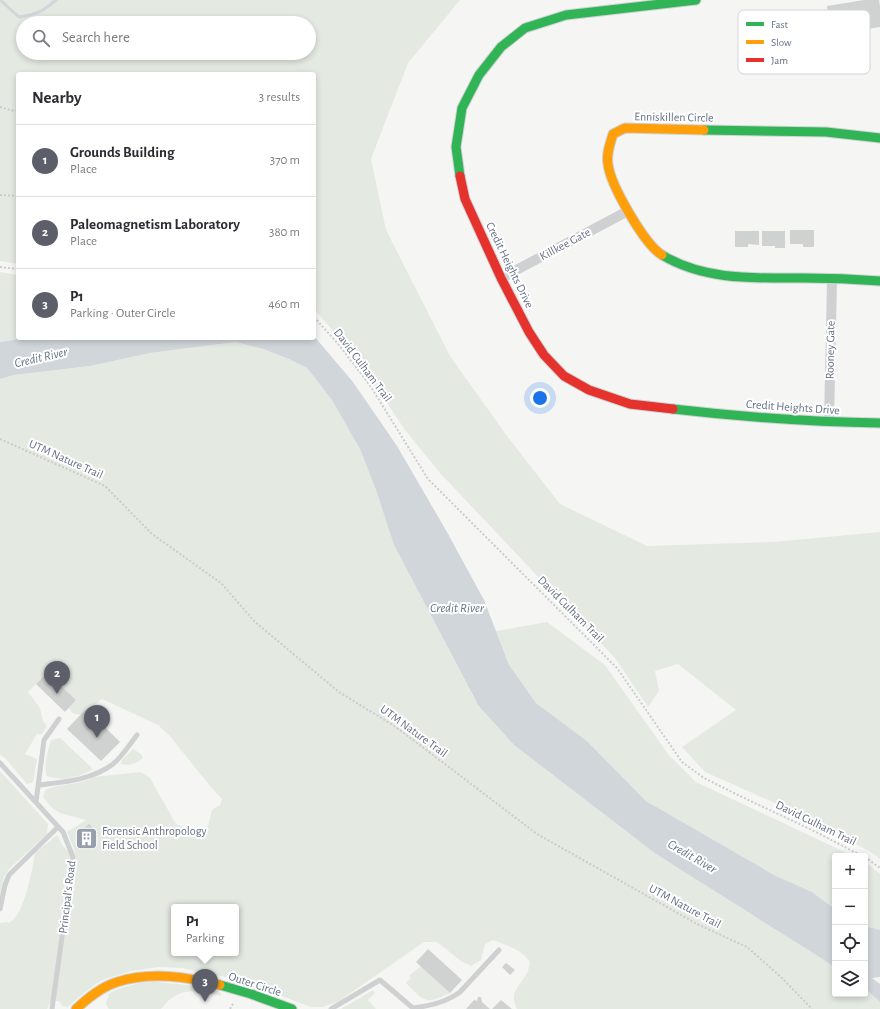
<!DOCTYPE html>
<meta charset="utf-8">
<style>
:root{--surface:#fff;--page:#f7f7f7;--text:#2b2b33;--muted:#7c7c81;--line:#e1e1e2;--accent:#5c5f69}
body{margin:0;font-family:"Alegreya Sans",sans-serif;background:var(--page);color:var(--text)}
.controls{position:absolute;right:12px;bottom:12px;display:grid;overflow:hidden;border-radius:4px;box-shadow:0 2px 6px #0003}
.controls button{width:36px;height:36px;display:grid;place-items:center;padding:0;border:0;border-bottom:1px solid var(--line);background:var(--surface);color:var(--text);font:20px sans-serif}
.you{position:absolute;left:540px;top:398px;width:14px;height:14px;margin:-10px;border:3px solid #fff;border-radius:50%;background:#1a73e8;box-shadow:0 0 0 6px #1a73e833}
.badge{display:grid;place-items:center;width:26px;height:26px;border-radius:50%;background:var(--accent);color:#fff;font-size:13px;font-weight:700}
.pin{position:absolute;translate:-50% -33px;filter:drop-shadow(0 1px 2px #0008)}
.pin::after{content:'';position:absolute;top:21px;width:14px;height:12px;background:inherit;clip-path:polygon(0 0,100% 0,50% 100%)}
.popup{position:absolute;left:171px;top:904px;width:68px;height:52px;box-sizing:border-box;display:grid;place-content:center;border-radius:4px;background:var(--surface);filter:drop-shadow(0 1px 3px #0005);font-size:13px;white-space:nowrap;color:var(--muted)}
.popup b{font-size:15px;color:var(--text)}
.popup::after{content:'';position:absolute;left:50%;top:100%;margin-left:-8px;border:8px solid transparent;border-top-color:var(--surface)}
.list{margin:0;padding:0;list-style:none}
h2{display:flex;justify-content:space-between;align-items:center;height:52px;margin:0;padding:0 16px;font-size:17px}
h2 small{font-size:13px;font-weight:400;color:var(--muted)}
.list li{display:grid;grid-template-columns:26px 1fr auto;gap:12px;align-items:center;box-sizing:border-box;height:72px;padding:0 16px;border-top:1px solid var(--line)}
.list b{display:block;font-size:15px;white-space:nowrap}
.list p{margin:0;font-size:13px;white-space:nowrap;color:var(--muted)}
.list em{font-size:13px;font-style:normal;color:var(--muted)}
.icon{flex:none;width:22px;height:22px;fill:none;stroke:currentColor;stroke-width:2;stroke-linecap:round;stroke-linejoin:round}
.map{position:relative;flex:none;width:880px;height:1009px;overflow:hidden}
.search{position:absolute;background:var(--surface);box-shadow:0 2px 6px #0003;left:16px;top:16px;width:300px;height:44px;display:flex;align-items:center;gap:10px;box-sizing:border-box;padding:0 14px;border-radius:22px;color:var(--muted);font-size:15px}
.panel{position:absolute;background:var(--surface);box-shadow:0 2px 6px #0003;left:16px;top:72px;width:300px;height:268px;border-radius:4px}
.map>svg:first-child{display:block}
.green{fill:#e4e9e2;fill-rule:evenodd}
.water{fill:#d1d6da}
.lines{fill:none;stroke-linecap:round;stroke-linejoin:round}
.stream{stroke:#d1d6da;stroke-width:3}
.building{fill:#d0d2d2}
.fast-casing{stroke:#d0d2d3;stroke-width:11}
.slow-casing{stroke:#d0d2d3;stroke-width:11}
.jam-casing{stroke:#d0d2d3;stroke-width:11}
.path{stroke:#cbccce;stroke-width:2;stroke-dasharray:2 2;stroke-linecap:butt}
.lane{stroke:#cfd0d1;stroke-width:5}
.street{stroke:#cfd0d1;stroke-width:10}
.fast{stroke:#30b455;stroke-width:9}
.slow{stroke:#ff9f0a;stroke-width:9}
.jam{stroke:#e5322d;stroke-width:9}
.labels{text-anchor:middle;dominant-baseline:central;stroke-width:4;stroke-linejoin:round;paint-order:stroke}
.street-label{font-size:12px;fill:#647085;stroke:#fff}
.poi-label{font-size:12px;fill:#647085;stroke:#fff;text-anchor:start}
.water-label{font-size:13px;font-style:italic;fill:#657889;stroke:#fff}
.key{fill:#fff;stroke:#d0d4da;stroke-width:1}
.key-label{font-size:11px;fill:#647085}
</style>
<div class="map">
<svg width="880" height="1009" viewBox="0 0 880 1009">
<rect width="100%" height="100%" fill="#f5f6f4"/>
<g class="green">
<path d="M0 0H460L408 63 371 159 386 230 450 356 507 436 560 504 647 546 773 542 880 532V859L874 854 811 819 705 772 682 747 736 710 678 664 655 671 659 691 648 707 615 658 440 473 405 430 360 362 314 309V74H18V264L0 261ZM23 23H309V53H23Z"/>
<polygon points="0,272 18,275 18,338 25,338 0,342"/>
<path d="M236 342 263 349 289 359 307 368 332 400 360 449 376 490 394 545 476 702 514 745 656 854 835 967V994H865V988L880 1002V1009H517C508 990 521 986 528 971 529 968 529 965 530 962 521 949 506 945 493 940L485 944 481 960 471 966 461 961 437 942H424L339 1001 323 1007H311L239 980 183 968 159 967 131 971 102 980 94 985 67 1007 62 1006 60 1002 54 1000 49 1004 47 1009H0V923L7 922 9 923C25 914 32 870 35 853L57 835 63 846 75 857 74 849 67 832 86 820 60 813 52 808 43 797 45 790C60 783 79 786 94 777L141 772 150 778 176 824C186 829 198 831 208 826L212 810 220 805 222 799 210 786 169 735 158 725 102 699C95 705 87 709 81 715L72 713 69 708 76 700 47 673 28 692 40 708 43 721 46 724V728L42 734H37L25 754 37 759 33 782 27 784 5 758 0 755V379L14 375 90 366 150 353ZM174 907H236V953H174Z"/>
<polygon points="547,622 605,665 668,754 696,782 853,856 835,856 835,909 812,892 776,876 646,801 587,741 536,703 509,665 496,631"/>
<path d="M60 738 93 769C80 777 62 782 47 776 43 765 48 751 51 740Z"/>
<path d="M133 749 141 754 143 758C136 764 131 766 121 764L122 760Z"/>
<polygon points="0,771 48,824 47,834 9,869 4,877 0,898"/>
<polygon points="865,862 880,874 880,930 865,926"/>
<path d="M421 966 450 993C425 1005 425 1002 406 983L411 978 409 976Z"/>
<path d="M146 981 188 985 219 991 221 994V996C197 990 178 986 161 1009H109L106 1004 107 999 109 997 108 994 118 989Z"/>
<polygon points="373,990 375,993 368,1000 376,1009 341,1009"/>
</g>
<g class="water">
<polygon points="314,336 353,382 397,446 447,532 484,600 509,665 536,703 587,741 646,801 776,876 812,892 835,909 835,967 656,854 514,745 478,705 394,545 376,490 360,449 332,400 307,368 289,359 263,349 236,342 150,353 90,366 14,375 0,379 0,342 25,338 314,338"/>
<polygon points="865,926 880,930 880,977 872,978 880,984 880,1002 865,988"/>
</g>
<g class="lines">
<path class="stream" d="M0 0 19 17C37 14 42 12 56 0"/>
</g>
<g class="building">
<polygon points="864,0 879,0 880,6 880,27 831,35 827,6"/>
<polygon points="790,230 814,230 814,247 803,247 803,244 790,244"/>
<polygon points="735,231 759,231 759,245 748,244 748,247 735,247"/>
<polygon points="762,231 785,231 785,248 775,248 775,246 762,246"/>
<polygon points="47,673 76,700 65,712 36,684"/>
<polygon points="86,709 120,742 101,761 67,729"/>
<polygon points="89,824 98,833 87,842 78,833"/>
<polygon points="428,949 462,980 450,993 416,962"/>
<polygon points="506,963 515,970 510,975 502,967"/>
<polygon points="478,997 481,997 482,1002 490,1009 466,1009 474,1000 477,1001"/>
<polygon points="501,1000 512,1009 492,1009"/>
</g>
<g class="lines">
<defs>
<g id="fast">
<polyline points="704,130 826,132 880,138"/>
<polyline points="460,176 456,147 462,108 479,75 501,47 525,28 566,15 696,0"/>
<path d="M662 255C705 281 756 278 804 278 829 278 855 279 880 281"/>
<path d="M673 409C742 417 811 422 880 423"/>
<polyline points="220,985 251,994 292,1009"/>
</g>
<g id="slow">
<path d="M662 255C644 244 610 184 608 164 606 154 610 144 613 134L625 128 704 130"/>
<path d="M76 1009C88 998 101 987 117 982 151 971 187 977 220 985"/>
</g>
<polyline id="jam" points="460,176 465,199 501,278 529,332 544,355 564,376 589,390 630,404 673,409"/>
</defs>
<use href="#fast" class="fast-casing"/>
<use href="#slow" class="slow-casing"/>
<use href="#jam" class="jam-casing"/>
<g class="path">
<polyline points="0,107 14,111 18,110"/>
<polyline points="0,195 18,196"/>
<polyline points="0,267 18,269"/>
<polyline points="314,317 339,345 371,387 428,479 617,668 682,762 704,778 738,795 816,832 862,856"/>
<polyline points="0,439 105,486 152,534 221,583 255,622 339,692 396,727 537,834 697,924 747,947 782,978 812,1009"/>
<polyline points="865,857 880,868"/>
<polyline points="230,1009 234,1002"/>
</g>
<g class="lane">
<polyline points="0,763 63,832 73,857 52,1009"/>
<path d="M39 785C64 782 92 780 113 764 121 758 130 744 137 735"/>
<polyline points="36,802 44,740 59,719"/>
<polyline points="0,909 5,885 9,875 58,827"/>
<path d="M413 1008C430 1006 447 1002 460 992L499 950"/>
<polyline points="331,1009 380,980 414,1009"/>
</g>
<g class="street">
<polyline points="501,278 628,211"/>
<polyline points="829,422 832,279"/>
</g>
<use href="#fast" class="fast"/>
<use href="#slow" class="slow"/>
<use href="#jam" class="jam"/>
</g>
<defs>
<symbol id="building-square" viewBox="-11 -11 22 22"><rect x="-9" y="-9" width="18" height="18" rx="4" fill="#979fac" stroke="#fff"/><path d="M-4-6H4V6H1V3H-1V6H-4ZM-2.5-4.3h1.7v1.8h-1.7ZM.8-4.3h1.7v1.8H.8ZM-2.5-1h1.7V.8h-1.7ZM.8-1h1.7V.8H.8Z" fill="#fff"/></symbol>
</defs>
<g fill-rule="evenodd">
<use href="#building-square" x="74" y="826" width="25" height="25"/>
</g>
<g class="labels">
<g class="street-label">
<text transform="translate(674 117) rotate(1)">Enniskillen Circle</text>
<text transform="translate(565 244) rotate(-28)">Killkee Gate</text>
<text transform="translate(510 265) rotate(64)">Credit Heights Drive</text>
<text transform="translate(830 350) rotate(-89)">Rooney Gate</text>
<text transform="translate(363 365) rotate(53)">David Culham Trail</text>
<text transform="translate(793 407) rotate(4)">Credit Heights Drive</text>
<text transform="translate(66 459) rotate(24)">UTM Nature Trail</text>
<text transform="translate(571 609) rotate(45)">David Culham Trail</text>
<text transform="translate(414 731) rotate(36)">UTM Nature Trail</text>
<text transform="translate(816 823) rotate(26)">David Culham Trail</text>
<text transform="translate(67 897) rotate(-83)">Principal's Road</text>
<text transform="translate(685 906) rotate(28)">UTM Nature Trail</text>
<text transform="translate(255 984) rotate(18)">Outer Circle</text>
</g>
<g class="poi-label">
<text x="102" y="831">Forensic Anthropology<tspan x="102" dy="14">Field School</tspan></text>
</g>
<g class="water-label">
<text transform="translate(41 358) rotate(-13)">Credit River</text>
<text x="457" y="608">Credit River</text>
<text transform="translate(692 857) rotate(30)">Credit River</text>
</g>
</g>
<rect x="738" y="10" width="132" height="64" rx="6" class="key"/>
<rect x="746" y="22" width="18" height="4" fill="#30b455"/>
<rect x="746" y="40" width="18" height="4" fill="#ff9f0a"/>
<rect x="746" y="58" width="18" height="4" fill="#e5322d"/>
<g class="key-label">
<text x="771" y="28">Fast</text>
<text x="771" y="46">Slow</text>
<text x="771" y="64">Jam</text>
</g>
</svg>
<div class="controls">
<button>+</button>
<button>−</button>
<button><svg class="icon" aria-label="locate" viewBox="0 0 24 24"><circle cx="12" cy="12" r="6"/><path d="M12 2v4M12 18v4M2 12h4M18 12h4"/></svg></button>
<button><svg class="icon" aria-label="layers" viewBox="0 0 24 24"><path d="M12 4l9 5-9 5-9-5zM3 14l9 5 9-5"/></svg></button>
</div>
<div class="you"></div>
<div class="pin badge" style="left:97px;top:738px">1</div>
<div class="pin badge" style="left:57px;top:694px">2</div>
<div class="pin badge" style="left:205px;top:1002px">3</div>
<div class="popup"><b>P1</b>Parking</div>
<div class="search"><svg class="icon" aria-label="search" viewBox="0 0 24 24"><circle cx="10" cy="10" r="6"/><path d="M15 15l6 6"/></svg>Search here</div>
<section class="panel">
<h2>Nearby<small>3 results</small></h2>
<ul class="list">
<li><span class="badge">1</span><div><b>Grounds Building</b><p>Place</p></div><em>370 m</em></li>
<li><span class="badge">2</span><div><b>Paleomagnetism Laboratory</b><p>Place</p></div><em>380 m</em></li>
<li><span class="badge">3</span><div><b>P1</b><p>Parking · Outer Circle</p></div><em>460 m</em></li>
</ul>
</section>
</div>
